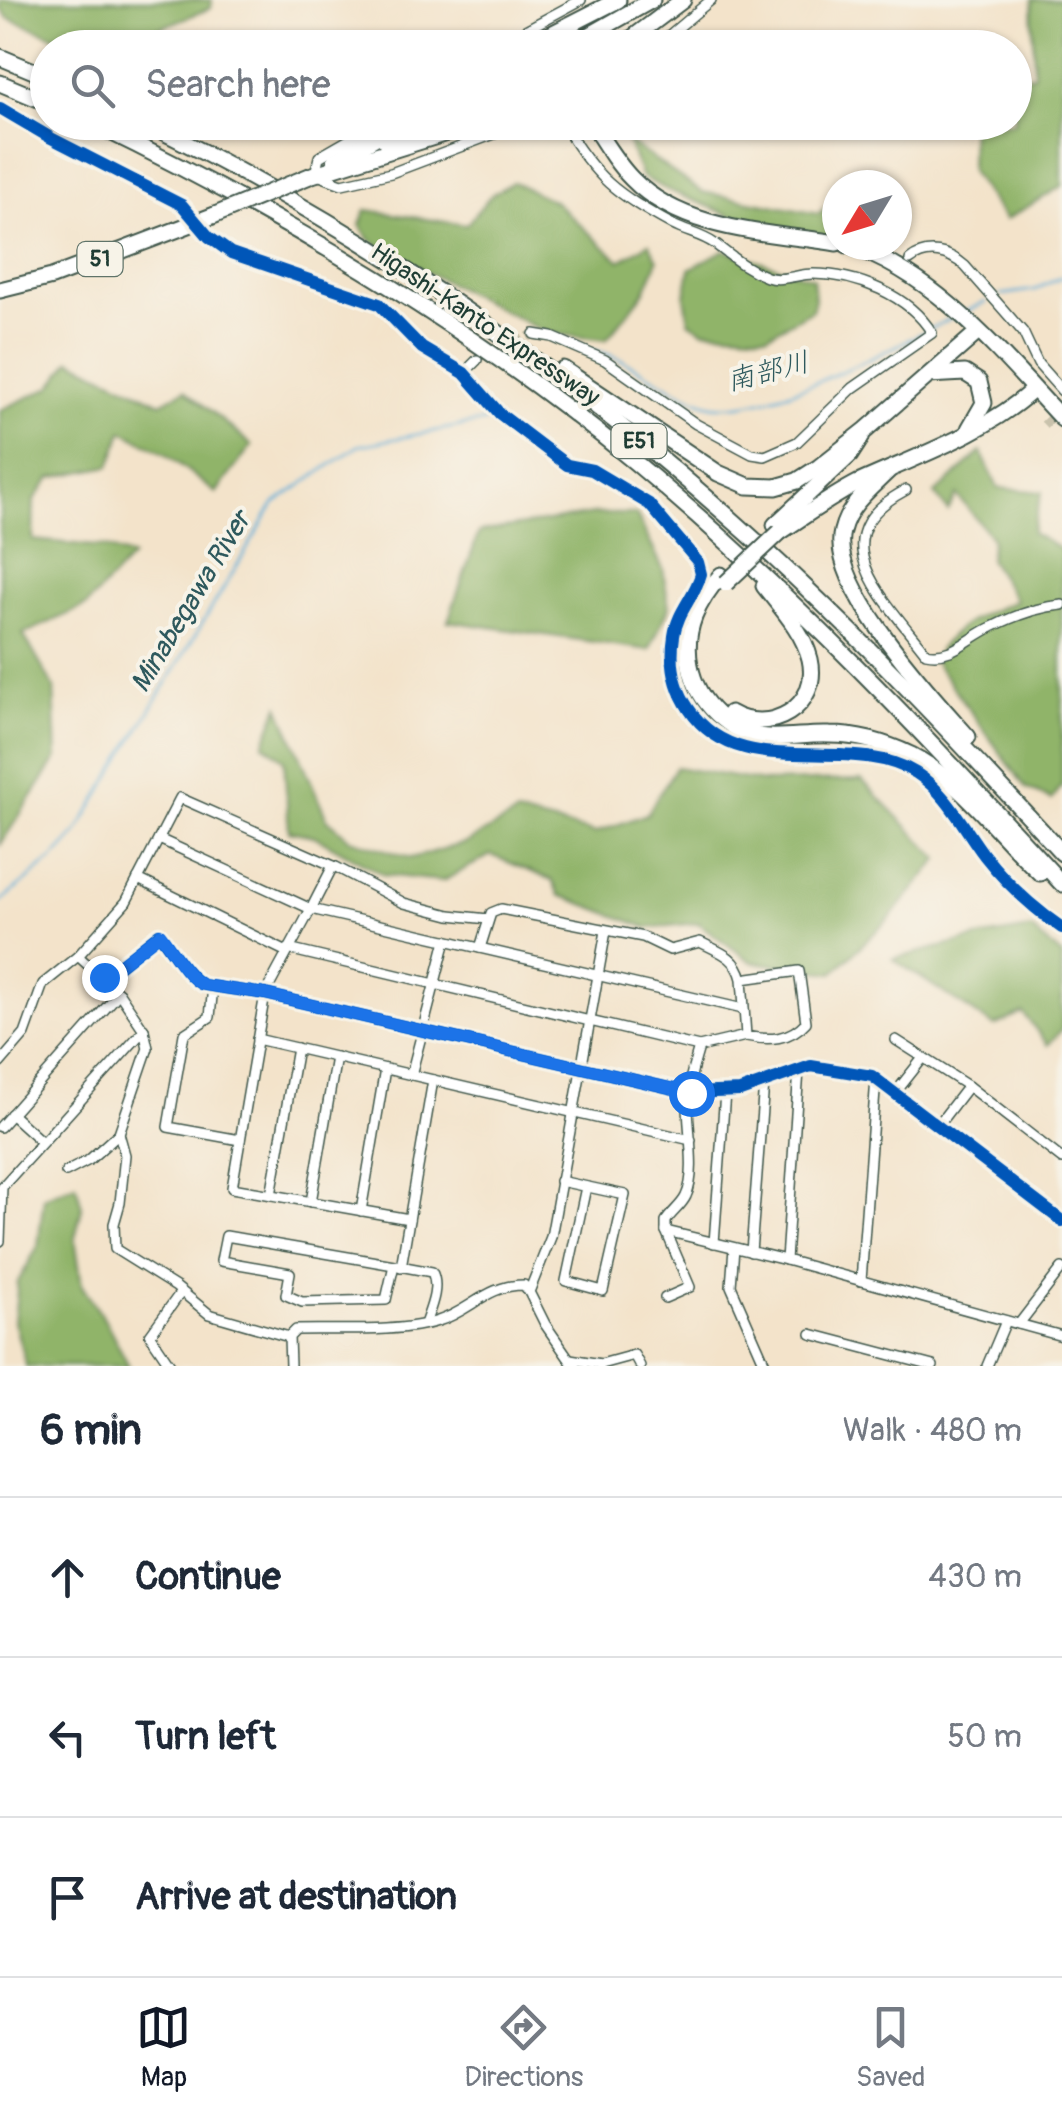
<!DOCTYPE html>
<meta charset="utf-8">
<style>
:root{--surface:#fff;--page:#f6f6f7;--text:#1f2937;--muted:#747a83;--line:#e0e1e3;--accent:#111827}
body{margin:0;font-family:Pangolin,"Klee One",sans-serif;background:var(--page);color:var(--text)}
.compass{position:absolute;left:822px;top:170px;width:90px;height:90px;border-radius:50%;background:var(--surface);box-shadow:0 2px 8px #0004;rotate:232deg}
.stop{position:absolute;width:30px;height:30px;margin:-22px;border:8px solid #1a73e8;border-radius:50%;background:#fff}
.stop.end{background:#1a73e8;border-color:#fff;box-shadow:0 2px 10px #0008}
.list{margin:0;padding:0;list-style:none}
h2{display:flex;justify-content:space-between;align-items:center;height:130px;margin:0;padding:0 40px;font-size:42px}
h2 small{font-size:32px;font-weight:400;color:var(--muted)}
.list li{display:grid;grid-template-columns:65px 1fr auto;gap:30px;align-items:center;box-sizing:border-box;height:160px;padding:0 40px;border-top:2px solid var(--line)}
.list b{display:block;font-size:38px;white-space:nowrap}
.list em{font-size:32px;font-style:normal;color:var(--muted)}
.icon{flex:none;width:55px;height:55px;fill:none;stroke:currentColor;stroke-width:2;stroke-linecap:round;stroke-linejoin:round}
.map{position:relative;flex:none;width:1062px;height:1366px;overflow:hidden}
.search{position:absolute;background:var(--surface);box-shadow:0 2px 8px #0004;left:30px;right:30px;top:30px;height:110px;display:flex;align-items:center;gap:25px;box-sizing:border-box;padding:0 35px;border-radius:55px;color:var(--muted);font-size:38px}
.sheet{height:610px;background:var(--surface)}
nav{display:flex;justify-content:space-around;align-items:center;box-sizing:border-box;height:140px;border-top:2px solid var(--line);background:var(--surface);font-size:28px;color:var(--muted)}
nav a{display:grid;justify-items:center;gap:5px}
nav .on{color:var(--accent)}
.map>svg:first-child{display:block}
.forest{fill:#90b469;stroke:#58784e;stroke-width:2.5}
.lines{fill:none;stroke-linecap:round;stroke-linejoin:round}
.stream{stroke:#5daed8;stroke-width:2.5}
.minor-tunnel{stroke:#c9c2ac;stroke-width:9;stroke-dasharray:9 4.5;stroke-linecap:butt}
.minor-casing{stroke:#3f564a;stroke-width:12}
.trunk-casing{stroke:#3f564a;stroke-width:19}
.motorway-casing{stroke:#3f564a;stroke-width:19}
.minor{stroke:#fff;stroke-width:9}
.trunk{stroke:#fff;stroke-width:15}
.motorway{stroke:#fff;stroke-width:15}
.trunk-bridge-casing{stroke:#3f564a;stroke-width:19;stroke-linecap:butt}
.motorway-bridge-casing{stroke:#3f564a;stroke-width:19;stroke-linecap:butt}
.trunk-bridge{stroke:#fff;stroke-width:15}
.motorway-bridge{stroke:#fff;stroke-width:15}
.cycleway-casing{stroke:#f7f3e8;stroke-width:19}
.cycleway{stroke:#0057b8;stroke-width:12}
.route{stroke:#1a73e8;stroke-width:12}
.labels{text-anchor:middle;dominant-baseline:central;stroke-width:8;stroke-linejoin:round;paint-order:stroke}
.shield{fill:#f7f3e8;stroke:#60746a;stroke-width:2.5}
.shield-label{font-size:22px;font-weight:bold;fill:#1f3d34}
.street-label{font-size:25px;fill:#1f3d34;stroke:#f7f3e8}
.water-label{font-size:28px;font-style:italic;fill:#2e595d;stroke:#f7f3e8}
</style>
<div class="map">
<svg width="1062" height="1366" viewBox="0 0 1062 1366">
<rect width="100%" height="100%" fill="#f7f3e8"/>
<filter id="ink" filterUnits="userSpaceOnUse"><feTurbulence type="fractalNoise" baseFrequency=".01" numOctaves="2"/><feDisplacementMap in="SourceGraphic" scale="20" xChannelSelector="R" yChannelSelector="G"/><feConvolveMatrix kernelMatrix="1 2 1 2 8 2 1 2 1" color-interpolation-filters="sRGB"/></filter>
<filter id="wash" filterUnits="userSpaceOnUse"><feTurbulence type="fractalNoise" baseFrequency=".0048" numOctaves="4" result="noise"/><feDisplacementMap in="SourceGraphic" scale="40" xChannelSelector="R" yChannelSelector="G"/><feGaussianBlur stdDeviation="2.25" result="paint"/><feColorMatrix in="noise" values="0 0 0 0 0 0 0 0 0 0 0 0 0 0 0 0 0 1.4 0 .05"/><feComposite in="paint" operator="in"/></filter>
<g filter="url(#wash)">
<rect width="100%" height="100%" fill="#f3e3ca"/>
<g class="forest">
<polygon points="0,0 212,0 211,8 152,31 140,47 82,47 8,18 0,8"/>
<polygon points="1032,0 1062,0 1062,186 1005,220 970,171 971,123 1014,122 1015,78 1034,75"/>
<polygon points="627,141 702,192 818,214 837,198 837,241 747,222 668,190 642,177"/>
<polygon points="513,182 554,201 620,261 649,243 658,260 645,291 606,340 547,333 391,254 369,239 360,225 366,210 466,225 491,195"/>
<polygon points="724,250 813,278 815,299 812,310 767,335 703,330 689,321 685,296 690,269"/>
<polygon points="71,360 161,403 185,390 252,445 216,493 166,454 123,431 110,466 51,478 34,500 33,540 105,547 132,557 86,606 23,634 54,688 57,758 0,845 0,410 51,387"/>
<path d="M981 452 998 488 1042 492 1032 533 1062 550V785L1052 800 1026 788 933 660C950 626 983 613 1016 601L989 559 992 538 957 495 948 511 935 494Z"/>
<polygon points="593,514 636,514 663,569 669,608 649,650 448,621 479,532"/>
<polygon points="279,706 327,819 350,839 411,858 466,843 517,814 595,833 647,814 676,767 764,782 862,780 939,859 890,918 833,973 752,962 698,923 648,928 559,895 552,880 491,855 443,881 384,875 314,836 289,831 284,759 264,744"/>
<polygon points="1031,929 1062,956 1062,1029 1048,1045 1023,1013 994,1026 893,959 977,938"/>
<polygon points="76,1184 82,1207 75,1238 82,1286 106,1322 129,1366 26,1366 14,1321 18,1282 38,1246 44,1197"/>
</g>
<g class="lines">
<g class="stream">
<polyline points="1000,295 1034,290 1062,277"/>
<polyline points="967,311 986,302"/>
<path d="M593 350C633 359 666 390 705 403 758 422 901 343 952 318"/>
<polyline points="0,902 54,858 76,834 274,504 358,446 486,421"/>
</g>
</g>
</g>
<g filter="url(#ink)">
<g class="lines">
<g class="minor-tunnel">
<polyline points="491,354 534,334"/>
<polyline points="1044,425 1062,407"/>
</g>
<defs>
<g id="minor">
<polyline points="492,48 581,0"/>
<polyline points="654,48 711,0"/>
<path d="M0 108 51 138 182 205 209 237 231 253 379 304 422 348 464 373 500 414 567 465 592 470 649 504 698 562 701 574C695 596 677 612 674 636 670 662 674 687 689 709 740 786 849 731 916 773 947 793 963 827 984 855 1006 883 1033 908 1062 928"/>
<polyline points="380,122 319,157 315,174 342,184 391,173 526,122"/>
<path d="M910 260C928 246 949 252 965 266L1023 332 1038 364 1062 391"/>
<path d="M534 334 552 337 605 360 696 424 752 454 765 456 797 442 853 388 932 333C909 295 856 274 813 274 798 274 781 282 767 277 746 269 732 257 715 244 703 235 686 232 673 225 615 193 596 179 562 122"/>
<polyline points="464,373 477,360"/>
<path d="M906 490C816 537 884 598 926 653 952 659 969 637 992 627 1014 616 1037 607 1062 605"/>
<polyline points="159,839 311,909 333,866"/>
<polyline points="138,879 287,952"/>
<path d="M480 948 491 913 501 909 643 937 670 950 700 942C720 952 737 957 742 979L746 1036C769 1041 790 1040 806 1022L799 971 742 979"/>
<path d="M288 949 699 1047C695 1062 689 1078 688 1094 686 1123 698 1171 686 1196 682 1205 672 1212 666 1221V1231L690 1287 665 1298"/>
<polyline points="78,956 126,902 180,798 336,867 404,903 450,915 488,919"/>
<path d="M105 977 159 934C171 948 185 974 201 984 204 986 255 992 265 994L691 1093 740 1091 811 1066 872 1076 1062 1221"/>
<polyline points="213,986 210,1017 184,1034 168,1127 240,1140"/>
<polyline points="257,1039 691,1140"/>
<polyline points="896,1040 968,1086 1062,1159"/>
<polyline points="699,1047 746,1036"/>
<polyline points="0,1063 25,1034 43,984 78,956 119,993 144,1030 148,1048 119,1133 89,1160 66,1172"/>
<polyline points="411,1075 446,940"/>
<polyline points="896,1092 923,1058"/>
<polyline points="11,1114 42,1142"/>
<polyline points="938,1125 968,1086"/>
<polyline points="0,1127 119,993"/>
<polyline points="119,1133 125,1155 120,1203 114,1224 115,1249 176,1287 209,1314 289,1337"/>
<polyline points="560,1181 625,1195 603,1291 566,1281 586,1187"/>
<polyline points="271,1195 297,1048"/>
<polyline points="311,1202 336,1057"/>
<polyline points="361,1211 385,1069"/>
<polyline points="409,1219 232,1188 265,994 311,909 743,1009"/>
<polyline points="666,1231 786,1260 1062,1336"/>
<polyline points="0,1241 2,1187 144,1030"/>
<polyline points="714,1243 725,1092"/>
<polyline points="734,1248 731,1286 766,1366"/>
<polyline points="751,1252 764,1083"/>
<polyline points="786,1260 799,1070"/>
<path d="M394 1265 386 1300 302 1302 286 1295 290 1273 221 1261 226 1236 394 1265 432 1272C440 1288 430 1309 425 1324"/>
<polyline points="401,1267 433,1080"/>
<polyline points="861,1281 876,1078"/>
<polyline points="1019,1324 1062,1268"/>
<polyline points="811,1334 933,1366"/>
<polyline points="570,1359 601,1364 634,1355 640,1366"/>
<polyline points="171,1366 150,1335 181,1292"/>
<path d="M290 1366 289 1337 296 1330C337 1329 401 1333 438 1321 471 1311 486 1285 524 1285L529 1292"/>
<polyline points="574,1366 545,1324 529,1292 551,1237 606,931"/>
<polyline points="987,1366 1006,1321"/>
</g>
<g id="trunk">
<polyline points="524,48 618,0"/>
<polyline points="619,48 683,0"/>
<polyline points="386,142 426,125"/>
<polyline points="335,161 402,122"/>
<polyline points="312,175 482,122"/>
<polyline points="0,290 52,277 215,215"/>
</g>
<g id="motorway">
<polyline points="567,48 652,0"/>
<polyline points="0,57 48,77"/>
<polyline points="0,83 48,103"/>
<path d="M90 122C283 215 470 326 636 463 790 591 927 736 1062 884"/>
<path d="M143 122C363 228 567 371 748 534 859 634 961 743 1062 853"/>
<path d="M591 122C604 142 616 163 632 179 684 232 769 232 837 243"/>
<polyline points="426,125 431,122"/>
<path d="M847 245C936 273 1000 353 1062 419"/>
<polyline points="563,369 718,473 748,486 776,487 797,481 819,467 866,430 978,332"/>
<polyline points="929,375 965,373 979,382 984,403 969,429"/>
<path d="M889 470C871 488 848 505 842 531 828 585 932 696 968 737"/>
<polyline points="775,525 850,455 861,438"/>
<path d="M780 532C806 515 831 497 858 483 917 456 986 433 1034 389"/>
<path d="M721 575C698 601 683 630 690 665 697 703 730 735 769 737 789 738 809 734 830 735 858 735 886 743 911 755 962 781 999 835 1040 873"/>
<path d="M730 713C769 736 821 707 810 659 803 631 781 608 764 586"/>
</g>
</defs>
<use href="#minor" class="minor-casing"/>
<use href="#trunk" class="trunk-casing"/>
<use href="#motorway" class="motorway-casing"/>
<use href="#minor" class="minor"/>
<use href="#trunk" class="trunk"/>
<use href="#motorway" class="motorway"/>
<defs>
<polyline id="trunk-bridge" points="215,215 312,175"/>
<polyline id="motorway-bridge" points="726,583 780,532"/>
</defs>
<use href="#trunk-bridge" class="trunk-bridge-casing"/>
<use href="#motorway-bridge" class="motorway-bridge-casing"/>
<use href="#trunk-bridge" class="trunk-bridge"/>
<use href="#motorway-bridge" class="motorway-bridge"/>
<defs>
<g id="cycleway">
<path d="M0 108 51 138 182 205 209 237 231 253 379 304 422 348 464 373 500 414 567 465 592 470 649 504 698 562 701 574C695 596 677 612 674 636 670 662 674 687 689 709 740 786 849 731 916 773 947 793 963 827 984 855 1006 883 1033 908 1062 928"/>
<path d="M105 977 159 934C171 948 185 974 201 984 204 986 255 992 265 994L691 1093 740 1091 811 1066 872 1076 1062 1221"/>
</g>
</defs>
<use href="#cycleway" class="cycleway-casing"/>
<use href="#cycleway" class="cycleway"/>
</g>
</g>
<g class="lines" filter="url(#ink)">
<path class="route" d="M104 977 160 934C171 948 185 975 201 984 204 986 255 992 265 994L691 1093"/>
</g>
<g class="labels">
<g class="shield">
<rect x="77.5" y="242" width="45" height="34" rx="8"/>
<rect x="611.5" y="424" width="55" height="34" rx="8"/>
</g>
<g class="shield-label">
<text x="100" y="259">51</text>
<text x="639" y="441">E51</text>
</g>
<g class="street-label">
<text transform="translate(485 325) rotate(34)">Higashi-Kanto Expressway</text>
</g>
<g class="water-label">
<text transform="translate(768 372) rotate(-14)">南部川</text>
<text transform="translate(191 602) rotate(-59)">Minabegawa River</text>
</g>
</g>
</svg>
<svg class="compass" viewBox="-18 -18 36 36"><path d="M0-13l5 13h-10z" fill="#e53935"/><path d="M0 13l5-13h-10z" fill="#747a83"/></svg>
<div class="stop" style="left:691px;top:1093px"></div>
<div class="stop end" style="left:104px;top:977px"></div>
<div class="search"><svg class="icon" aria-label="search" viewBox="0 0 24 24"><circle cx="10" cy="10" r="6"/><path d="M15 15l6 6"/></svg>Search here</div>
</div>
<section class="sheet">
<h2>6 min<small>Walk · 480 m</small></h2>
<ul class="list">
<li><svg class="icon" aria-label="ahead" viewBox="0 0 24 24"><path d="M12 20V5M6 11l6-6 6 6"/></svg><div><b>Continue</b></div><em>430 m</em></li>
<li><svg class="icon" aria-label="left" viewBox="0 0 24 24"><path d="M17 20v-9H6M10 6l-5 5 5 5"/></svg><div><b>Turn left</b></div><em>50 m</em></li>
<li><svg class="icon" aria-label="arrive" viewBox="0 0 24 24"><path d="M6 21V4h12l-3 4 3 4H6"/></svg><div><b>Arrive at destination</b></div></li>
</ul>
</section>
<nav>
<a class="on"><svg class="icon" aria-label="map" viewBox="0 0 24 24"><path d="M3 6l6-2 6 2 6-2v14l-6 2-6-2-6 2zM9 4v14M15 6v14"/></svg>Map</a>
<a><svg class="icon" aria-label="directions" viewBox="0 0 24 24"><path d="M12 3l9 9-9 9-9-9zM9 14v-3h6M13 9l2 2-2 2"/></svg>Directions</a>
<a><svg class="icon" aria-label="saved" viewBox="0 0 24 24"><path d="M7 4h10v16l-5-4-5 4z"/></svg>Saved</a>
</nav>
